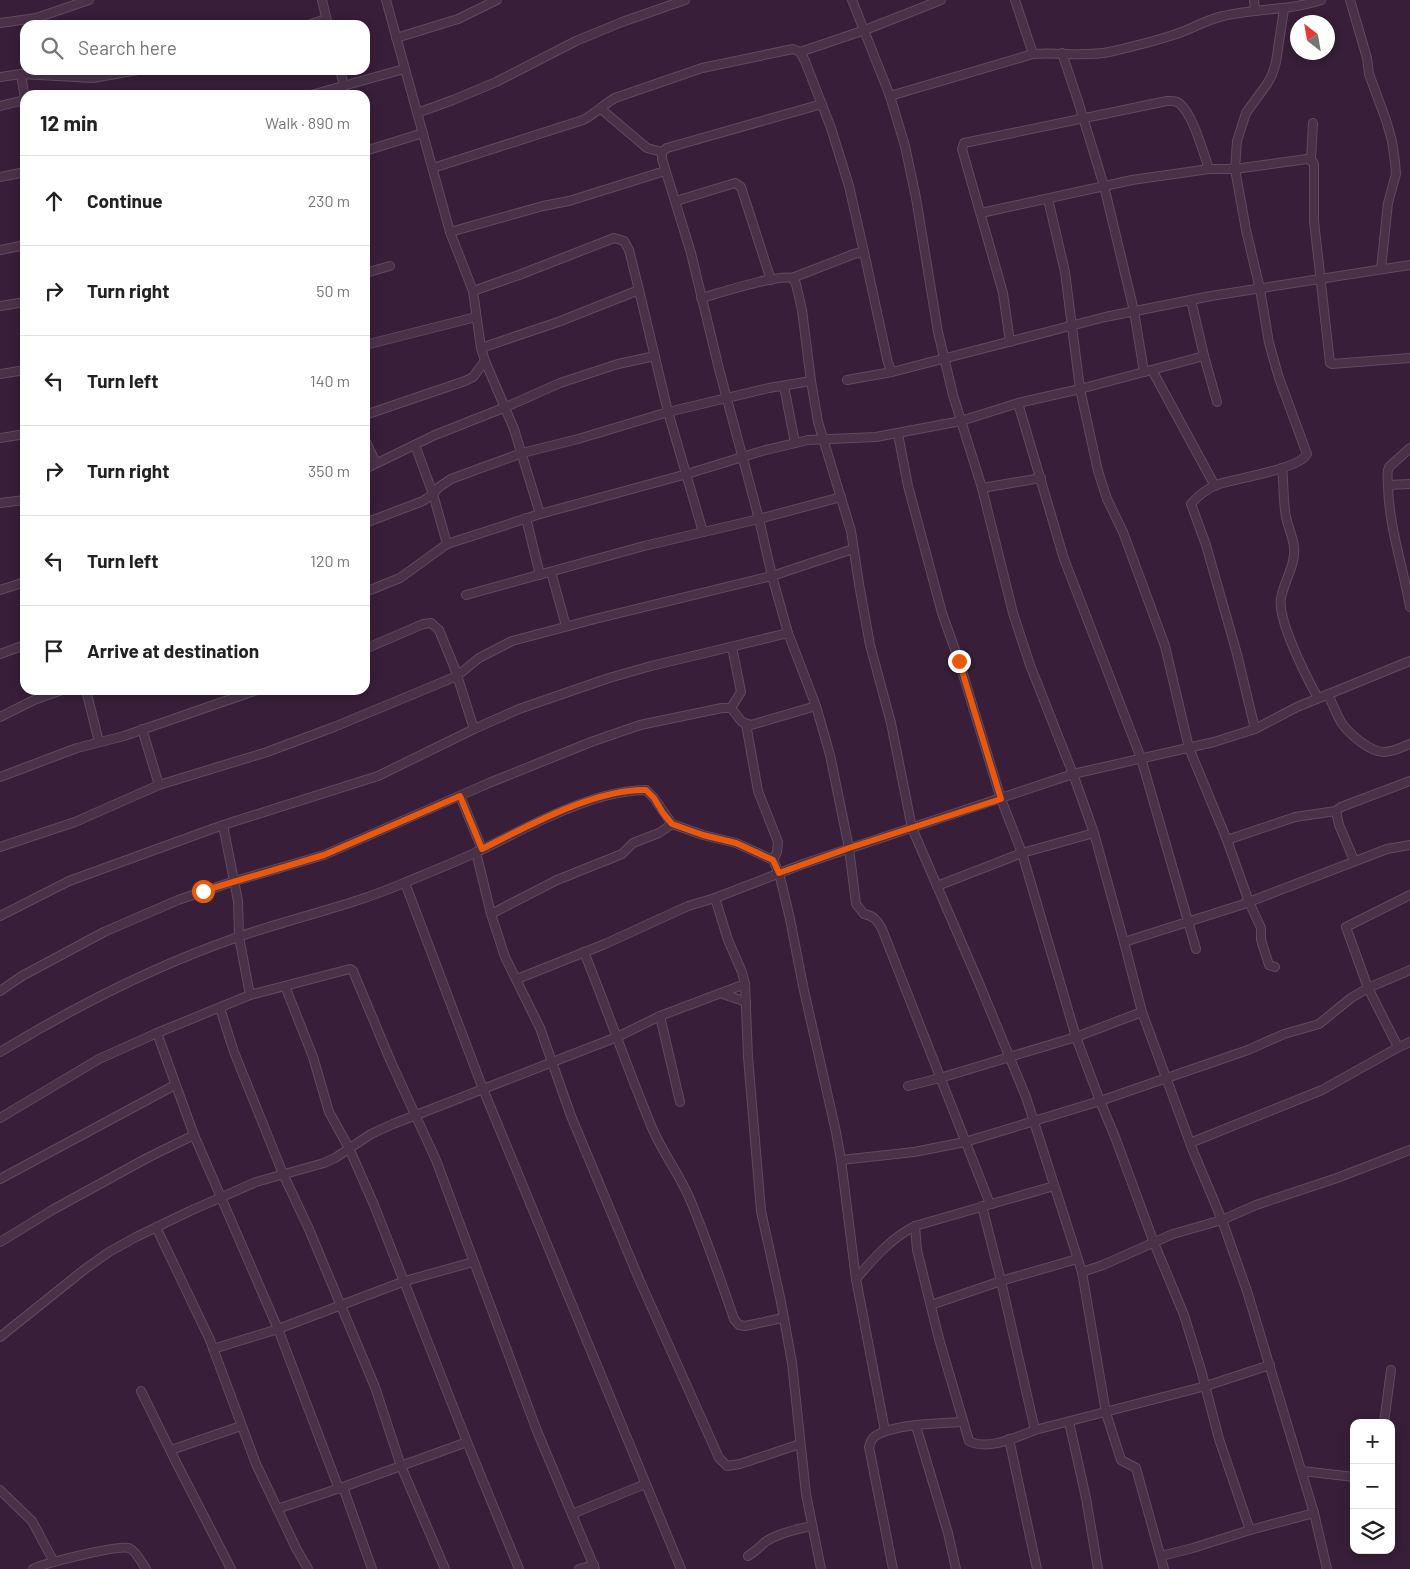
<!DOCTYPE html>
<meta charset="utf-8">
<style>
:root{--surface:#fff;--page:#f2f2f2;--text:#222;--muted:#767676;--line:#e0e0e0}
body{margin:0;font-family:Barlow,sans-serif;background:var(--page);color:var(--text)}
.controls{position:absolute;right:15px;bottom:15px;display:grid;overflow:hidden;border-radius:10px;box-shadow:0 2px 8px #0003}
.controls button{width:45px;height:45px;display:grid;place-items:center;padding:0;border:0;border-bottom:1px solid var(--line);background:var(--surface);color:var(--text);font:25px sans-serif}
.compass{position:absolute;left:1290px;top:15px;width:45px;height:45px;border-radius:50%;background:var(--surface);box-shadow:0 2px 8px #0003;rotate:329deg}
.stop{position:absolute;width:15px;height:15px;margin:-11px;border:4px solid #ea580c;border-radius:50%;background:#fff}
.stop.end{background:#ea580c;border-color:#fff;box-shadow:0 1px 5px #0008}
.list{margin:0;padding:0;list-style:none}
h2{display:flex;justify-content:space-between;align-items:center;height:65px;margin:0;padding:0 20px;font-size:21px}
h2 small{font-size:16px;font-weight:400;color:var(--muted)}
.list li{display:grid;grid-template-columns:32px 1fr auto;gap:15px;align-items:center;box-sizing:border-box;height:90px;padding:0 20px;border-top:1px solid var(--line)}
.list b{display:block;font-size:19px;white-space:nowrap}
.list em{font-size:16px;font-style:normal;color:var(--muted)}
.icon{flex:none;width:28px;height:28px;fill:none;stroke:currentColor;stroke-width:2;stroke-linecap:round;stroke-linejoin:round}
.map{position:relative;flex:none;width:1410px;height:1569px;overflow:hidden}
.search{position:absolute;background:var(--surface);box-shadow:0 2px 8px #0003;left:20px;top:20px;width:350px;height:55px;display:flex;align-items:center;gap:12px;box-sizing:border-box;padding:0 18px;border-radius:15px;color:var(--muted);font-size:19px}
.panel{position:absolute;background:var(--surface);box-shadow:0 2px 8px #0003;left:20px;top:90px;width:350px;height:605px;border-radius:15px}
.map>svg:first-child{display:block}
.lines{fill:none;stroke-linecap:round;stroke-linejoin:round}
.street-casing{stroke:#614a60;stroke-width:10}
.street{stroke:#493248;stroke-width:8}
.route{stroke:#ea580c;stroke-width:6}
</style>
<div class="map">
<svg width="1410" height="1569" viewBox="0 0 1410 1569">
<rect width="100%" height="100%" fill="#381e38"/>
<g class="lines">
<defs>
<g id="street">
<polyline points="322,0 328,25"/>
<polyline points="386,0 450,232 473,291 481,348 485,361 514,429 540,514"/>
<polyline points="852,0 890,96 905,146 916,198 938,332 953,395 982,488 1013,613 1030,665 1073,774 1094,833 1124,942 1142,1012 1193,1151 1222,1220 1247,1291 1314,1513 1327,1569"/>
<polyline points="1015,0 1033,54"/>
<polyline points="1254,0 1255,10"/>
<polyline points="1350,0 1367,58 1369,74 1386,120 1392,141 1395,162 1396,174 1388,203 1381,269"/>
<polyline points="0,23 36,18 89,0"/>
<polyline points="308,25 326,19"/>
<polyline points="396,38 458,19 497,0"/>
<polyline points="800,52 805,61 831,128 849,186 864,252"/>
<polyline points="1062,53 1078,101 1104,186 1134,311 1144,372"/>
<polyline points="340,70 344,86"/>
<polyline points="21,74 25,99"/>
<polyline points="0,77 21,74 93,78 138,70"/>
<polyline points="311,95 404,69"/>
<path d="M890 96 1033 54C1059 52 1084 57 1109 52 1131 47 1152 42 1173 35 1190 30 1205 20 1223 16 1255 8 1289 11 1321 0"/>
<path d="M822 104 667 148 662 152V159L691 253 719 369 759 519 772 576 788 633 816 706 830 755 849 848 856 904 864 914C874 916 877 920 882 929L990 1204"/>
<polyline points="0,106 25,100"/>
<polyline points="601,109 647,148 662,152"/>
<polyline points="417,113 453,100 496,82 576,41 622,22 685,0"/>
<polyline points="365,151 423,133"/>
<polyline points="1311,160 1313,123"/>
<path d="M433 168 583 120C595 114 604 104 615 98L702 68 793 49 800 52 865 30 941 0"/>
<polyline points="0,177 25,172"/>
<polyline points="1048,199 1065,272 1080,389 1098,471 1107,499 1123,532 1165,646 1189,748 1227,840 1249,902 1261,928 1261,940 1269,965 1275,967"/>
<polyline points="676,201 735,183 741,187 771,280"/>
<polyline points="981,213 1132,180 1209,169 1235,169 1307,159 1313,162 1314,164 1314,221 1330,363 1332,364 1410,358"/>
<polyline points="450,232 543,206 569,201 665,171"/>
<polyline points="0,250 25,245"/>
<polyline points="365,273 390,266"/>
<polyline points="792,278 796,284 802,310 811,381 818,422 851,531 859,584 870,645 891,723 912,828 979,983 1026,1097 1082,1272 1106,1413 1121,1460 1136,1468 1164,1569"/>
<polyline points="473,291 519,275 614,238 624,241 629,250 639,290 668,412 703,532"/>
<path d="M701 298C720 293 777 274 792 278L854 254 864 252 888 363 892 372"/>
<polyline points="1191,300 1204,356 1217,402"/>
<polyline points="0,306 25,302"/>
<path d="M1010 342 1003 293 962 149 964 143 1167 101C1171 101 1175 100 1179 103 1193 114 1203 152 1209 169"/>
<polyline points="365,345 476,317"/>
<polyline points="481,348 558,322 639,290"/>
<polyline points="1152,370 1215,486"/>
<polyline points="0,374 25,370"/>
<polyline points="847,380 892,372 1105,317 1211,296 1410,265"/>
<polyline points="784,386 795,443"/>
<polyline points="1018,403 1064,559 1141,758 1196,949"/>
<polyline points="365,415 465,381 473,377 485,361"/>
<polyline points="898,434 908,486 942,613 959,661 1001,799 1022,853 1076,1037 1100,1101 1115,1137 1154,1243 1184,1315 1201,1370 1219,1439 1250,1530"/>
<polyline points="0,438 25,434"/>
<polyline points="365,440 376,463"/>
<polyline points="415,445 433,494 447,544"/>
<path d="M1410 448 1389 467C1386 473 1388 479 1388 486 1389 527 1403 567 1410 607"/>
<path d="M1282 468C1284 484 1283 501 1286 517 1288 527 1293 537 1294 547 1296 565 1284 581 1281 598 1277 620 1307 678 1318 698"/>
<polyline points="365,469 435,435 506,407 560,383 618,364 655,356"/>
<polyline points="1388,485 1410,484"/>
<polyline points="982,488 1041,478"/>
<polyline points="0,503 25,500"/>
<polyline points="526,518 540,575"/>
<polyline points="365,523 423,501 433,494 439,487 451,479 522,453 578,439 668,412 769,388 811,381"/>
<polyline points="551,572 566,626"/>
<polyline points="0,590 25,582"/>
<polyline points="365,592 400,578 447,544 540,514 687,474 762,451 808,440 876,437 961,421 1018,403 1080,389 1204,356"/>
<polyline points="466,595 644,546 759,519 841,497"/>
<polyline points="365,649 423,624 431,623 439,630 455,669 474,729"/>
<polyline points="0,654 25,645"/>
<polyline points="86,690 99,742"/>
<path d="M1328 694C1332 703 1336 713 1341 722 1349 734 1370 752 1384 752 1393 752 1402 747 1410 744"/>
<polyline points="731,708 741,692 732,647"/>
<polyline points="0,717 34,700 62,690"/>
<polyline points="746,724 758,791 778,842 777,852 773,860 779,873 790,919 803,986 836,1132 841,1160 856,1279 885,1431"/>
<polyline points="142,729 159,785"/>
<path d="M1255 729 1237 654 1206 545 1191 504C1197 497 1207 489 1216 485 1233 479 1300 469 1307 454L1279 378 1269 343 1260 289 1246 230 1235 169 1237 141 1246 113 1267 84 1272 75 1276 62 1284 9"/>
<polyline points="0,777 77,748 124,736 257,690"/>
<polyline points="460,796 482,849"/>
<polyline points="223,825 238,901 239,937 250,995"/>
<polyline points="1227,840 1295,817 1336,811"/>
<polyline points="0,847 75,822 159,785 267,752 334,727 457,676 479,658 512,641 595,619 772,576 853,549"/>
<polyline points="476,852 491,914 505,957 540,1028 571,1116 639,1279 719,1458 727,1466 740,1464 800,1444"/>
<polyline points="1354,860 1339,825 1336,811 1341,807 1410,781"/>
<polyline points="405,883 483,1089 681,1569"/>
<polyline points="937,886 1022,853 1094,833"/>
<polyline points="715,898 728,940 742,972 745,984 748,1057 761,1211 781,1302 792,1363 806,1494 821,1569"/>
<polyline points="491,914 557,880 622,854 633,843 659,833 672,824"/>
<polyline points="0,916 69,881 223,825 378,776 474,729 519,709 609,678 651,666 788,633"/>
<polyline points="1124,942 1241,905 1387,849 1410,845"/>
<path d="M584 952C608 1011 628 1071 653 1130 663 1153 679 1174 689 1197 706 1237 720 1278 734 1319L739 1325 745 1326 783 1318"/>
<polyline points="517,979 605,944 688,906 715,898 803,864 1073,774 1214,742 1255,729 1297,707 1410,661"/>
<polyline points="285,986 313,1057 329,1112 349,1148 374,1205 467,1442 519,1569"/>
<polyline points="0,991 22,976 104,932 178,900 235,881 324,855 489,783 591,742 640,725 722,708 731,708 742,722 751,725 816,706"/>
<polyline points="723,994 746,1002"/>
<polyline points="220,1008 234,1052 261,1119 283,1174 308,1227 375,1387 401,1466 445,1569"/>
<polyline points="660,1016 680,1102"/>
<polyline points="157,1033 194,1135 278,1329 339,1489"/>
<polyline points="1398,1047 1368,988 1346,927 1410,895"/>
<path d="M0 1052C76 1006 154 966 238 937 293 918 350 906 404 883 428 873 453 863 477 852 518 832 557 810 601 797 616 793 631 790 646 790L654 798 672 824 703 835 736 843 773 860"/>
<polyline points="908,1086 940,1078 1076,1037 1142,1012"/>
<polyline points="0,1118 99,1059 157,1033 250,995 350,969 353,971 391,1062 436,1160 537,1431 595,1569"/>
<polyline points="1190,1143 1322,1090 1397,1048 1410,1042"/>
<polyline points="841,1160 914,1152 965,1142 1100,1101 1248,1050 1284,1034 1319,1024 1351,998 1368,988 1410,970"/>
<polyline points="0,1179 175,1085"/>
<polyline points="982,1206 1001,1281 1035,1430"/>
<path d="M915 1226 917 1250 939 1339 969 1441C987 1451 1017 1437 1035 1430L1206 1386 1270 1365"/>
<polyline points="156,1227 210,1340 256,1464 296,1548 308,1569"/>
<polyline points="0,1242 54,1209 149,1157 194,1135"/>
<polyline points="1082,1272 1103,1265 1173,1234 1222,1220 1256,1205 1337,1178 1410,1150"/>
<path d="M856 1279C873 1259 891 1238 915 1226L1054 1186"/>
<polyline points="931,1305 1001,1281 1077,1259"/>
<polyline points="0,1337 85,1269 109,1252 136,1237 190,1211 256,1182 324,1163 335,1158 371,1134 393,1124 617,1037 660,1016 745,984"/>
<polyline points="213,1349 278,1329 405,1281 473,1262"/>
<polyline points="141,1391 177,1464 231,1569"/>
<polyline points="1069,1422 1086,1498 1098,1569"/>
<polyline points="1384,1423 1391,1370"/>
<polyline points="916,1426 948,1533 956,1569"/>
<polyline points="1009,1439 1037,1569"/>
<polyline points="171,1450 241,1426"/>
<polyline points="1302,1471 1354,1477"/>
<polyline points="343,1487 372,1569"/>
<polyline points="0,1490 32,1521 54,1562"/>
<polyline points="277,1509 343,1487 467,1442"/>
<polyline points="572,1514 645,1484"/>
<path d="M748 1556C754 1552 759 1548 764 1543 777 1533 796 1530 811 1526"/>
<polyline points="1161,1556 1193,1548 1250,1530 1314,1513"/>
<path d="M33 1569C45 1563 117 1545 129 1548 136 1551 142 1563 146 1569"/>
<polyline points="579,1569 594,1565"/>
<path d="M893 1569 869 1447C870 1443 871 1440 874 1437 891 1424 941 1423 963 1422"/>
</g>
</defs>
<use href="#street" class="street-casing"/>
<use href="#street" class="street"/>
</g>
<g class="lines">
<path class="route" d="M203 891 324 855 460 796 482 849C528 826 594 789 646 790L654 798 663 813 672 824 703 835 736 843 773 860 779 873 849 848 1001 799 959 661"/>
</g>
</svg>
<div class="controls">
<button>+</button>
<button>−</button>
<button><svg class="icon" aria-label="layers" viewBox="0 0 24 24"><path d="M12 4l9 5-9 5-9-5zM3 14l9 5 9-5"/></svg></button>
</div>
<svg class="compass" viewBox="-18 -18 36 36"><path d="M0-13l5 13h-10z" fill="#e53935"/><path d="M0 13l5-13h-10z" fill="#767676"/></svg>
<div class="stop" style="left:203px;top:891px"></div>
<div class="stop end" style="left:959px;top:661px"></div>
<div class="search"><svg class="icon" aria-label="search" viewBox="0 0 24 24"><circle cx="10" cy="10" r="6"/><path d="M15 15l6 6"/></svg>Search here</div>
<section class="panel">
<h2>12 min<small>Walk · 890 m</small></h2>
<ul class="list">
<li><svg class="icon" aria-label="ahead" viewBox="0 0 24 24"><path d="M12 20V5M6 11l6-6 6 6"/></svg><div><b>Continue</b></div><em>230 m</em></li>
<li><svg class="icon" aria-label="right" viewBox="0 0 24 24"><path d="M7 20v-9h11M14 6l5 5-5 5"/></svg><div><b>Turn right</b></div><em>50 m</em></li>
<li><svg class="icon" aria-label="left" viewBox="0 0 24 24"><path d="M17 20v-9H6M10 6l-5 5 5 5"/></svg><div><b>Turn left</b></div><em>140 m</em></li>
<li><svg class="icon" aria-label="right" viewBox="0 0 24 24"><path d="M7 20v-9h11M14 6l5 5-5 5"/></svg><div><b>Turn right</b></div><em>350 m</em></li>
<li><svg class="icon" aria-label="left" viewBox="0 0 24 24"><path d="M17 20v-9H6M10 6l-5 5 5 5"/></svg><div><b>Turn left</b></div><em>120 m</em></li>
<li><svg class="icon" aria-label="arrive" viewBox="0 0 24 24"><path d="M6 21V4h12l-3 4 3 4H6"/></svg><div><b>Arrive at destination</b></div></li>
</ul>
</section>
</div>
